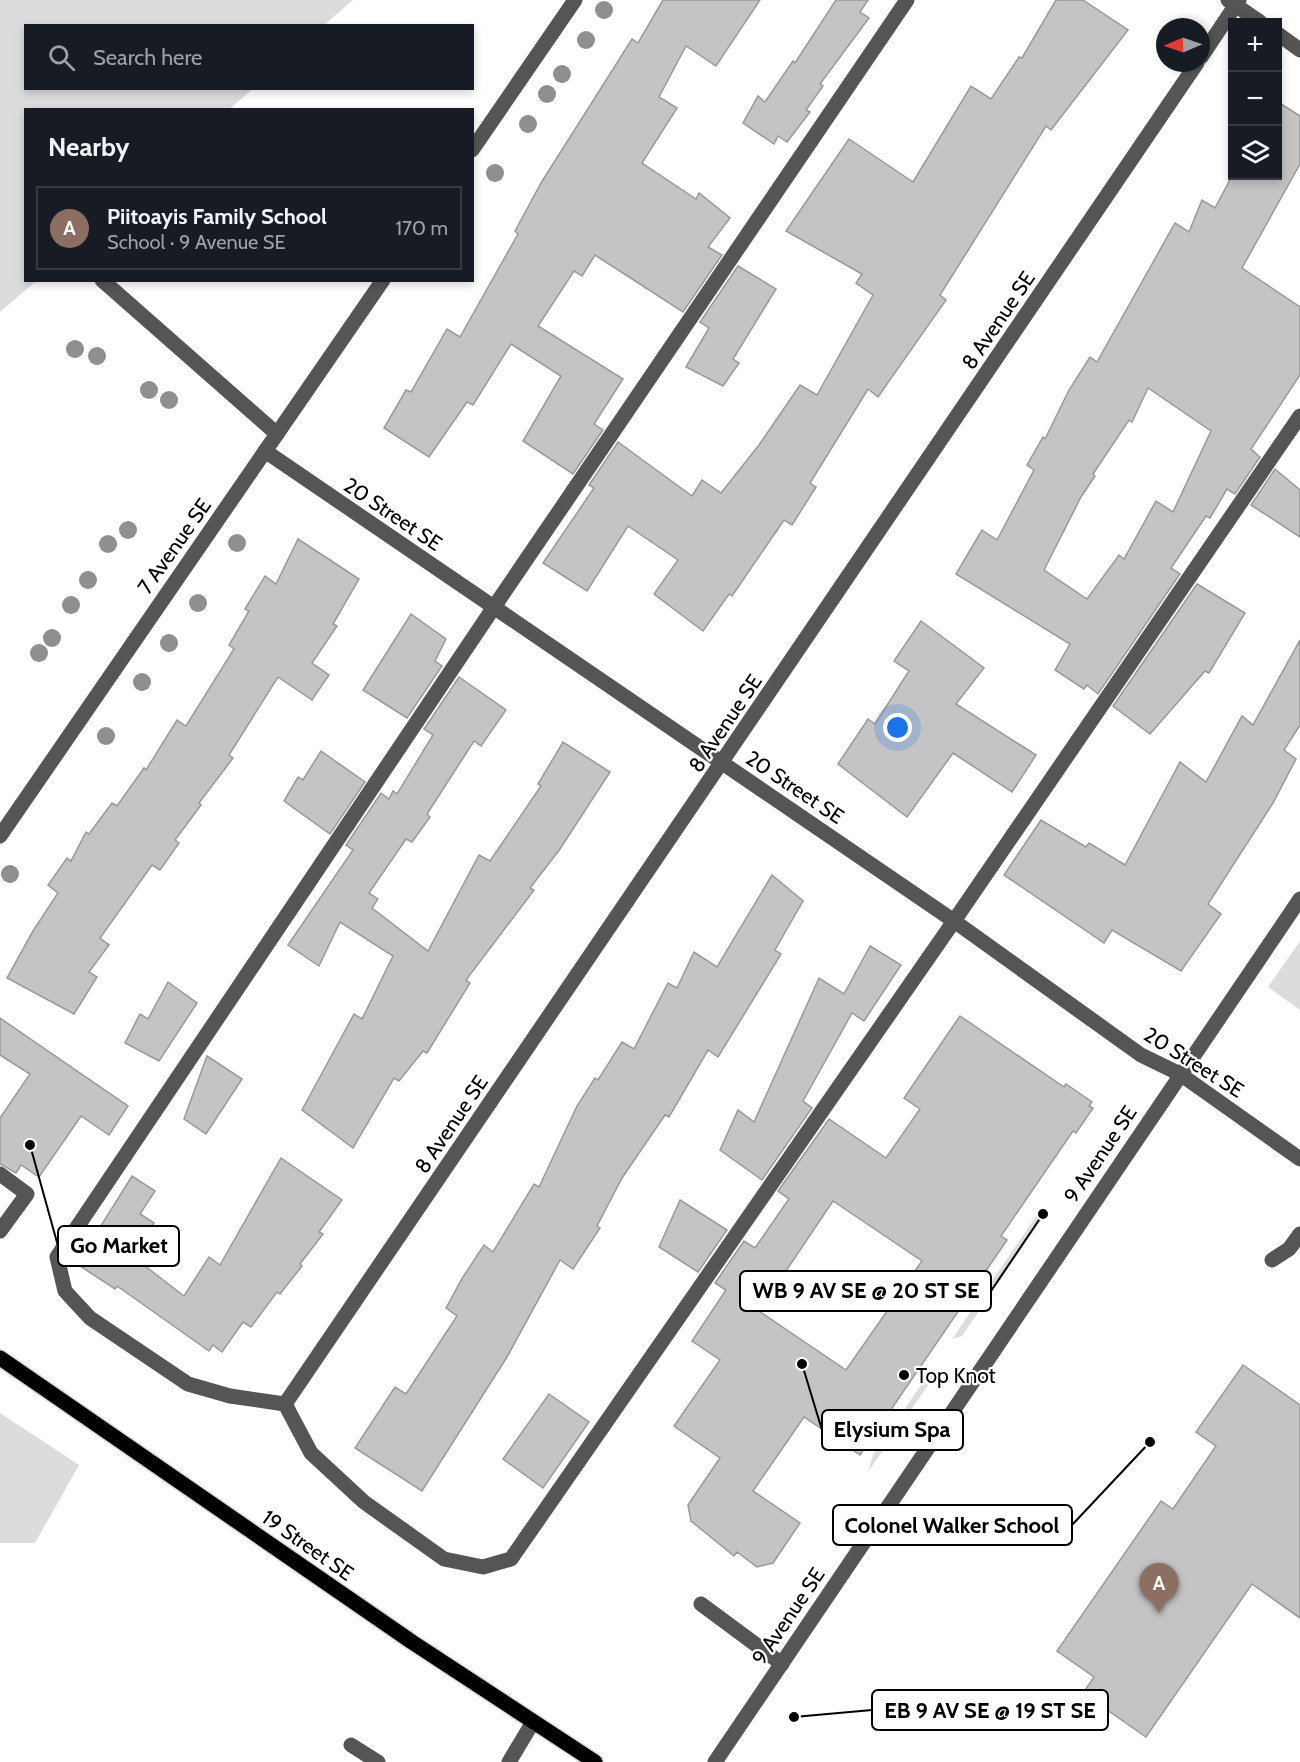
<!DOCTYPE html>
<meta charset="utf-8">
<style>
:root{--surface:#171b24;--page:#20242c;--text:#f1f3f6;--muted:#9ea1a6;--line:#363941;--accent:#2563eb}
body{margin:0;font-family:Cabin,sans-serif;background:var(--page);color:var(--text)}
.controls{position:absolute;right:18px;top:18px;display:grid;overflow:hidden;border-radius:0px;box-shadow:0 3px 9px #0003}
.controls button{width:54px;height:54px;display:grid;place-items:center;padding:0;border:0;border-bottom:2px solid var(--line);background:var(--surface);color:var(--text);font:30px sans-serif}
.compass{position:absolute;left:1156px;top:18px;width:54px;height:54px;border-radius:50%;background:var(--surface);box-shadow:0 3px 9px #0003;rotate:268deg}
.you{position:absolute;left:898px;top:728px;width:21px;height:21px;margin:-15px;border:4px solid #fff;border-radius:50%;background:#1a73e8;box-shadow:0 0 0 9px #1a73e833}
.badge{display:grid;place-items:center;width:39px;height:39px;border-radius:50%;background:var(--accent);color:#fff;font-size:20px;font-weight:700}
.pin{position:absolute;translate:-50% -50px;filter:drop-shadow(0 2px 3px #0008)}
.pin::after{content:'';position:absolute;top:32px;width:21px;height:18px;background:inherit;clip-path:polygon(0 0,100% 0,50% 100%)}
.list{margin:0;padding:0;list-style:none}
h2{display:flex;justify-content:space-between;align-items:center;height:78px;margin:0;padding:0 24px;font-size:26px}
h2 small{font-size:20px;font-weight:400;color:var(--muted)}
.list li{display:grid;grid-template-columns:39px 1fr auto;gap:18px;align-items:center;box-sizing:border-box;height:84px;margin:0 12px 12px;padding:0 12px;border:2px solid var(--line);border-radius:0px}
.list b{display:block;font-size:22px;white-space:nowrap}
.list p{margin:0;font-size:20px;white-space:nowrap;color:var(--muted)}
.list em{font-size:20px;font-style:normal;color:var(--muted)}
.icon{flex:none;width:33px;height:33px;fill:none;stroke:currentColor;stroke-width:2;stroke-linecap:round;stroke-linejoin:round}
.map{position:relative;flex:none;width:1300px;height:1762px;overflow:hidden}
.search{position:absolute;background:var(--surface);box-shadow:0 3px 9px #0003;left:24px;top:24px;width:450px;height:66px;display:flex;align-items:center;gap:15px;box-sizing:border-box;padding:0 21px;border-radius:0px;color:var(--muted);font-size:22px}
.panel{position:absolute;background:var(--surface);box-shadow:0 3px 9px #0003;left:24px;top:108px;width:450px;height:174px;border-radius:0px}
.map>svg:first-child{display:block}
.green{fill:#dcdcdc}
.building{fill:#c4c4c4;stroke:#999;stroke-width:1.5;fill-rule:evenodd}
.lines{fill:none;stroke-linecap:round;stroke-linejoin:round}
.major-casing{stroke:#dbdbdb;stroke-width:18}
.minor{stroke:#555;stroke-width:15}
.major{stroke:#000;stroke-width:15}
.tree{fill:#8f8f8f}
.poi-dot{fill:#000;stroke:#fff;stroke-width:2}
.labels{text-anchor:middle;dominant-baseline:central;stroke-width:4.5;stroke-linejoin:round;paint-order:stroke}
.street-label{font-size:21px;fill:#000;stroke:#fff}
.poi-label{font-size:21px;fill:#000;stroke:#fff;text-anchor:start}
.leader{fill:none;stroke:#000;stroke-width:2}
.callout-dot{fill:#000;stroke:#fff;stroke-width:2}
.callout{fill:#fff;stroke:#000;stroke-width:2}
.callout-label{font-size:22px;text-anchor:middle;font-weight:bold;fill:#000}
</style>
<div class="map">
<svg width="1300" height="1762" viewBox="0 0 1300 1762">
<rect width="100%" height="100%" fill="#fff"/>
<g class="green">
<polygon points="0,0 353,0 324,25 26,26 26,88 253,89 229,109 26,110 26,280 36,281 0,312"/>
<polygon points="1300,941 1300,1010 1268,987"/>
<polygon points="1037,1215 1042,1219 962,1336 952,1339"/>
<polygon points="930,1372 933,1378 868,1472 873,1455"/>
<polygon points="0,1413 79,1465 35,1543 0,1543"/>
</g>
<g class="building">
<polygon points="663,0 760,0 716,66 686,46 659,97 677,108 642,163 696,199 699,193 730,218 708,247 722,255 683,312 595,255 582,276 574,271 538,326 623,379 594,424 603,430 573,474 523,441 561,376 511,344 473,405 467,402 429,457 384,428 406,390 411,392 447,329 460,337 518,234 515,231 541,183 632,39 638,43"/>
<polygon points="836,0 868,0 860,12 869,18 820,84 823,86 806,110 810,112 787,142 778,136 774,144 743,123 758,96 765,102 793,61 795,63"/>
<polygon points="1056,0 1083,0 1128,30 1051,130 1046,126 940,295 946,300 878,397 868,389 810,483 816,487 792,525 784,520 732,596 729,594 703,631 654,594 678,560 628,526 587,591 543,563 594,488 589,485 618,442 692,496 702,480 721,493 759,445 800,385 817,395 873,295 856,283 862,274 786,231 849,139 913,182 971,86 991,99 1019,57 1022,58"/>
<path d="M1278 102 1300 116V164L1242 268 1300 307V375L1251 449 1260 457 1235 494 1227 489 1210 518 1206 516 1171 568 1180 574 1098 694 1087 685 1084 689 1055 670 1070 644 956 574 982 530 997 540 1034 470 1027 465 1043 437 1045 439 1069 390 1090 357 1097 362 1175 223 1189 232 1202 200 1215 208 1233 174 1278 176ZM1148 388 1211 431 1173 512 1156 501 1124 559 1119 555 1087 599 1044 570 1081 497 1095 476 1093 474 1129 420 1132 422Z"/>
<polygon points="738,266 776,289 733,359 739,363 723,386 686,367 709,328 700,322"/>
<polygon points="1275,469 1300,490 1300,537 1251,505"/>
<polygon points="298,539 359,579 333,624 337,626 312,663 329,675 312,700 278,677 229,755 233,758 199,803 201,805 175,840 179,843 160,870 152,865 100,938 109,945 89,972 97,977 74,1014 7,978 33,931 58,893 48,885 67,858 71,861 86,832 89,834 112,803 117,806 144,768 146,770 177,720 186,726 234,649 229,645 249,611 245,609 265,576 276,584"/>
<polygon points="1197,584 1245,613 1209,673 1205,671 1150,734 1113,706"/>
<polygon points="411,614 446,639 435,661 442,666 407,718 363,690"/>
<polygon points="921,621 984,668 956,704 1036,755 1012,792 953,753 907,817 838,764 868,719 875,724 909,671 894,661"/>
<polygon points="1300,640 1300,725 1284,750 1296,759 1273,803 1208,904 1221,914 1181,971 1112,930 1104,943 1004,875 1041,820 1086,847 1089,843 1125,865 1180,762 1206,782 1242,716 1253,725"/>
<polygon points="459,677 506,710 481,746 474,741 427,814 430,817 412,842 406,839 369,893 378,899 372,908 428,951 479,855 490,861 541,786 538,784 563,742 610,772 560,849 530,888 534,890 466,980 470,983 427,1053 423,1051 399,1081 394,1078 353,1148 302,1110 354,1014 362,1019 393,956 340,922 319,966 288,945 353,850 346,845 381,793 389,799 393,791 397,794 433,735 424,729"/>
<polygon points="321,751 365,782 330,834 284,801 298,777 303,780"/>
<polygon points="772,875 803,901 775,950 781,954 718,1057 708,1050 669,1117 665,1115 622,1178 597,1226 600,1228 573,1269 560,1260 507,1357 422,1491 355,1448 395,1387 406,1394 457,1316 446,1308 463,1277 484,1245 493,1252 534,1184 539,1187 577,1106 595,1078 598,1080 622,1042 634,1049 668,983 677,988 694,952 717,967"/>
<polygon points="870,946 901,965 864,1021 852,1013 803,1101 812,1108 762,1180 720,1150 738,1110 754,1122 819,978 844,994"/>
<polygon points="168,982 197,1003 159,1061 125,1043 140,1014 148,1019"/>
<path d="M960 1016 1064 1087 1066 1084 1092 1102 1089 1106 1093 1108 1076 1133 1073 1131 1001 1236 1007 1240 860 1455 804 1417 753 1491 800 1523 773 1563 757 1567 737 1552 734 1556 691 1521 688 1505 720 1458 674 1426 720 1360 692 1341 726 1290 715 1283 744 1241 755 1248 789 1199 778 1191 829 1119 886 1158 920 1109 904 1098ZM833 1201 922 1261 846 1370 759 1311Z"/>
<polygon points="0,1018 128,1106 109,1135 81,1116 39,1177 21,1165 16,1173 0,1164 0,1118 30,1074 0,1055"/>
<polygon points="207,1056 242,1079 206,1134 184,1119"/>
<polygon points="281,1158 342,1200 319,1232 323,1234 300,1264 302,1266 280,1294 277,1292 251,1327 243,1322 222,1352 213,1345 209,1351 117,1286 115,1289 77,1264 132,1176 155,1191 140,1214 154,1223 132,1256 184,1296 209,1257 220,1265"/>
<polygon points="680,1200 727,1230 698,1272 659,1247"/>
<polygon points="1243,1365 1300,1405 1300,1618 1252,1584 1146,1737 1083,1693 1094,1677 1057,1651 1161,1501 1173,1509 1216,1446 1196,1432"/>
<polygon points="549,1394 589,1422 543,1488 503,1459"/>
</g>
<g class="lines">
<defs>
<polyline id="major" points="0,1358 412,1642 595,1762"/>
</defs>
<use href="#major" class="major-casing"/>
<g class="minor">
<polyline points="1228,0 1260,22"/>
<polyline points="1278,34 1300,50"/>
<polyline points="1201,57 1239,0"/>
<polyline points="472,150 575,0"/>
<polyline points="102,280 277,434"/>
<polyline points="265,451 954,921 1141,1055 1180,1074 1300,1159"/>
<polyline points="0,836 383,280"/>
<polyline points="0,1174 27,1194 0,1231"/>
<polyline points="1272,1260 1289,1249 1300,1234"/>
<polyline points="285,1404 230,1396 188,1384 90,1318 65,1291 57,1257 494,607 907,0"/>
<polyline points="285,1404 311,1453 364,1502 444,1559 483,1567 511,1559 954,921 1300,416"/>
<polyline points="285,1404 1197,63"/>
<polyline points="701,1604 782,1664"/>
<polyline points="351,1745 378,1762"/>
<polyline points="509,1762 533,1722"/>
<polyline points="715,1762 1300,899"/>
</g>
<use href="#major" class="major"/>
</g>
<g class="tree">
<circle cx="604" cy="10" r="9"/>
<circle cx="586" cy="40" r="9"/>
<circle cx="562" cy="74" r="9"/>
<circle cx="547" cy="94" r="9"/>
<circle cx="528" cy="124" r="9"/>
<circle cx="495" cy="173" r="9"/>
<circle cx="75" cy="349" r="9"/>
<circle cx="97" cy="356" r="9"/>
<circle cx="149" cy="390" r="9"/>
<circle cx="169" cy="400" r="9"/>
<circle cx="128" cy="530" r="9"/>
<circle cx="237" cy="543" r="9"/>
<circle cx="108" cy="544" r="9"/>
<circle cx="88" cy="580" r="9"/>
<circle cx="198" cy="603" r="9"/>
<circle cx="71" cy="605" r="9"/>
<circle cx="52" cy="638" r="9"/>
<circle cx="169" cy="643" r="9"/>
<circle cx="39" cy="653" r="9"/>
<circle cx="142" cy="682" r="9"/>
<circle cx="106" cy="736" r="9"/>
<circle cx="10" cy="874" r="9"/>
</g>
<circle class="poi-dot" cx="904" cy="1375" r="6"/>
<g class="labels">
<g class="street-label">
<text transform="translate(998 320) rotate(-56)">8 Avenue SE</text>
<text transform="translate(393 514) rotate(34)">20 Street SE</text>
<text transform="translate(174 546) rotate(-55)">7 Avenue SE</text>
<text transform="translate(725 723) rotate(-56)">8 Avenue SE</text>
<text transform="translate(795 787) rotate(34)">20 Street SE</text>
<text transform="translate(1194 1062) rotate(32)">20 Street SE</text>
<text transform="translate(451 1124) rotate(-56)">8 Avenue SE</text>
<text transform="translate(1100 1154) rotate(-56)">9 Avenue SE</text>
<text transform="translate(308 1545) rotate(35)">19 Street SE</text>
<text transform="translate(788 1616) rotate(-56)">9 Avenue SE</text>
</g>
<g class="poi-label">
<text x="916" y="1375">Top Knot</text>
</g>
</g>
<path class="leader" d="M30 1145L58 1246M1043 1214L991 1291M802 1364L822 1430M1150 1442L1072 1525M794 1717L872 1710"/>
<g class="callout-dot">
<circle cx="30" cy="1145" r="6"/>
<circle cx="1043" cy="1214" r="6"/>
<circle cx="802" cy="1364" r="6"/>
<circle cx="1150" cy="1442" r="6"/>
<circle cx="794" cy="1717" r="6"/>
</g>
<g class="callout">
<rect x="58" y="1226" width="121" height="40" rx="6"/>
<rect x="740" y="1271" width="251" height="40" rx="6"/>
<rect x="822" y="1410" width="141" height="40" rx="6"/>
<rect x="833" y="1505" width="239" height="40" rx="6"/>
<rect x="872" y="1690" width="236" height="40" rx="6"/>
</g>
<g class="callout-label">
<text x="119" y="1253">Go Market</text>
<text x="866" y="1298">WB 9 AV SE @ 20 ST SE</text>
<text x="892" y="1437">Elysium Spa</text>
<text x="952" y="1533">Colonel Walker School</text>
<text x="990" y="1718">EB 9 AV SE @ 19 ST SE</text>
</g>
</svg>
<div class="controls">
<button>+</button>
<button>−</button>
<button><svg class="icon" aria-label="layers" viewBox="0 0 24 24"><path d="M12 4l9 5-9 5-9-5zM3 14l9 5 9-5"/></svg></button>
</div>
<svg class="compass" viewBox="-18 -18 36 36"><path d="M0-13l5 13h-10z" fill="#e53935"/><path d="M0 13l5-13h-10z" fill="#9ea1a6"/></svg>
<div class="you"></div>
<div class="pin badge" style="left:1159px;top:1613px;background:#8d6e63">A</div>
<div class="search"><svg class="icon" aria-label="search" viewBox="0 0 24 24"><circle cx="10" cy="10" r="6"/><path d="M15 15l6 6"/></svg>Search here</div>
<section class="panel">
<h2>Nearby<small></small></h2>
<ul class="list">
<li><span class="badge" style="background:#8d6e63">A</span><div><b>Piitoayis Family School</b><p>School · 9 Avenue SE</p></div><em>170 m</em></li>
</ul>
</section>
</div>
